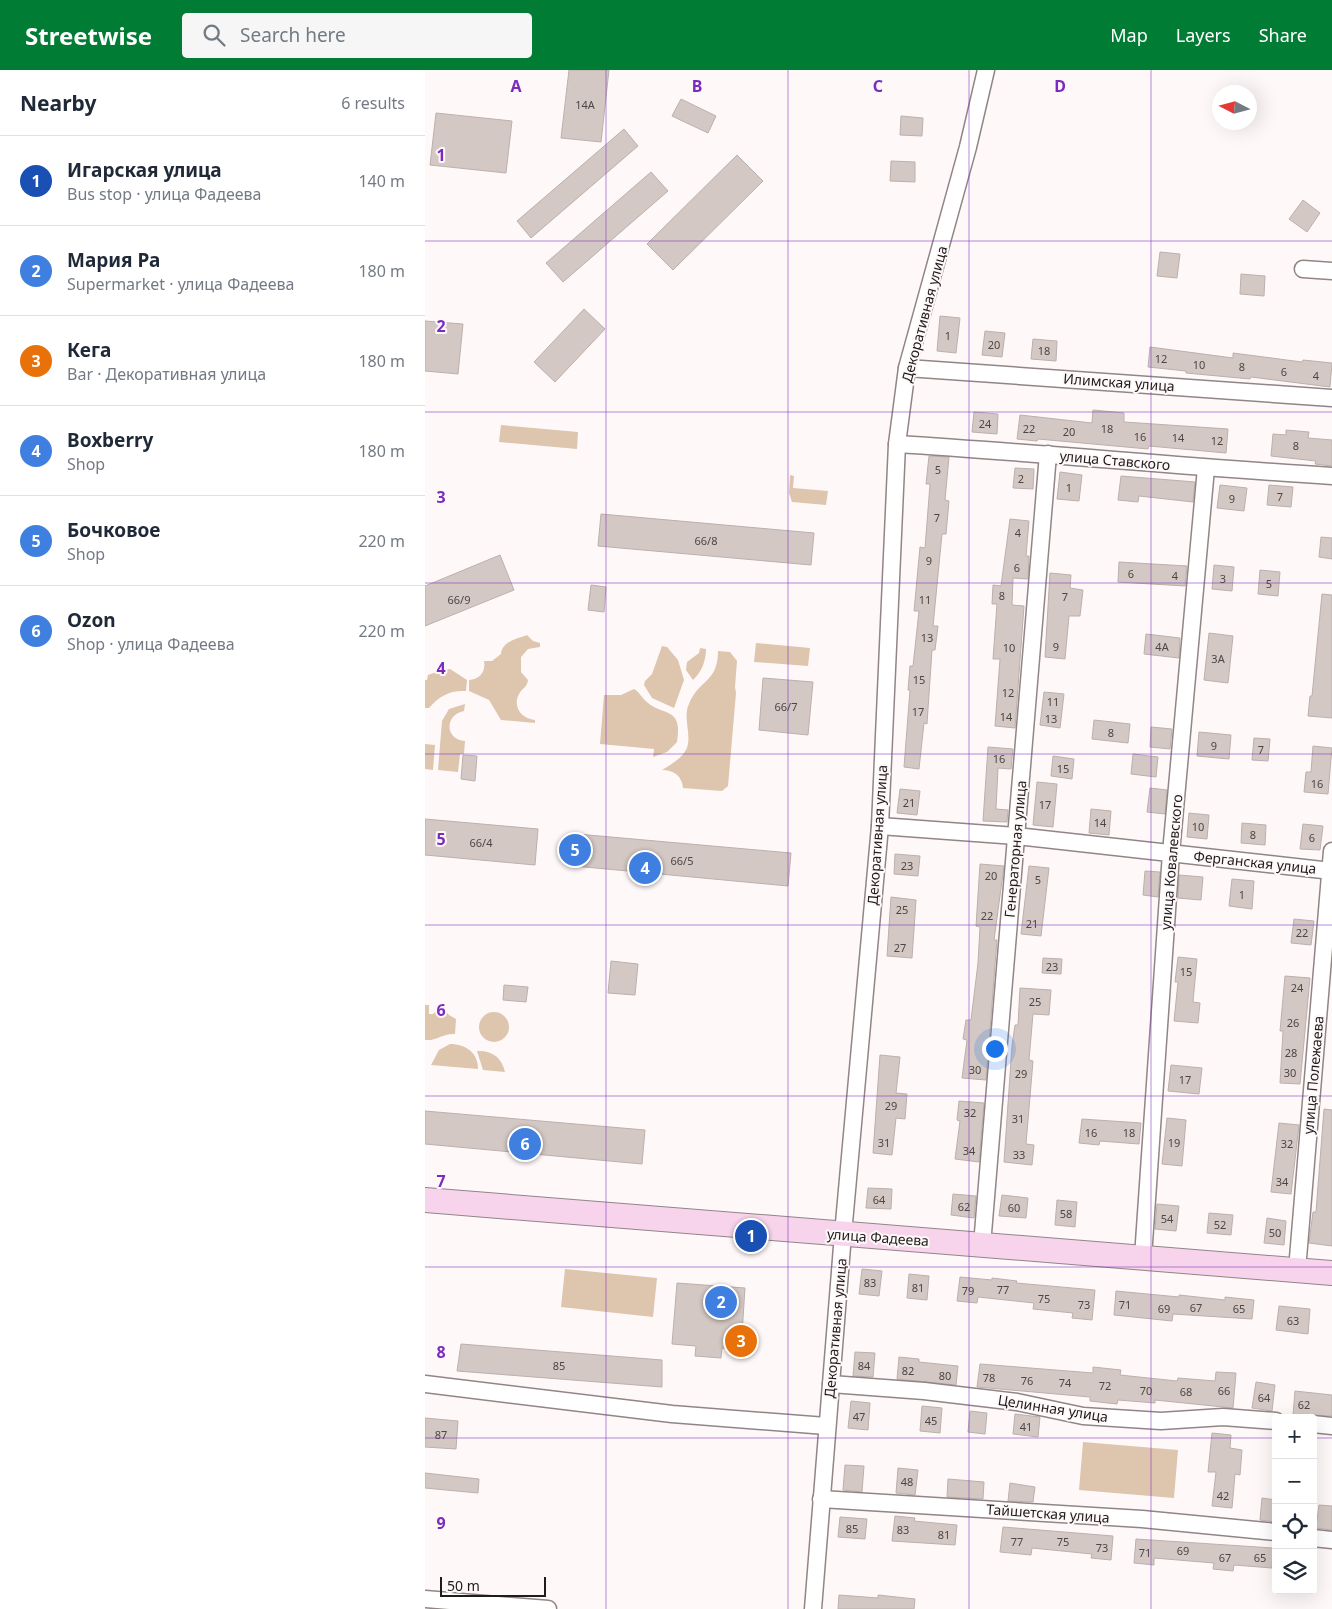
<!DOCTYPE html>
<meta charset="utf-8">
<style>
:root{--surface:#fff;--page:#f6f6f7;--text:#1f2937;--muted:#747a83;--line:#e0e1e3;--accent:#007c34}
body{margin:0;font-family:"Noto Sans",sans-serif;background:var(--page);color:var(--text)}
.controls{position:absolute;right:15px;bottom:15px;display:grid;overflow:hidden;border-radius:5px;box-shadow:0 5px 20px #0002}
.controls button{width:45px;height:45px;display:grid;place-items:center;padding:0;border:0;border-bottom:1px solid var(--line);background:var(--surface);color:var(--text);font:25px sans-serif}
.compass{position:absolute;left:787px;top:15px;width:45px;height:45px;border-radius:50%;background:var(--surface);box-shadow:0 5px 20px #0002;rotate:276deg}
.scale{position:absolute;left:15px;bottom:12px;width:106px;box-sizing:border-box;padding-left:5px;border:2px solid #201b1c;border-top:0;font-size:14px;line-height:18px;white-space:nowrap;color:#201b1c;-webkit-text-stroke:4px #fef8f9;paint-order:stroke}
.you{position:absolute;left:569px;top:978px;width:18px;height:18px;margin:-12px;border:4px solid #fff;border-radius:50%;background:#1a73e8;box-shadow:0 0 0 8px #1a73e833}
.badge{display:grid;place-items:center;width:32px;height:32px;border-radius:50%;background:var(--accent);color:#fff;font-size:16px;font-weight:700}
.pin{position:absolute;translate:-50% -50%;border:2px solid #fff;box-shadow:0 1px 5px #0006}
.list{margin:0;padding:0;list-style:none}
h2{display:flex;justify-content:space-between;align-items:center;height:65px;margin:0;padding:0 20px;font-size:21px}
h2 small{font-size:16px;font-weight:400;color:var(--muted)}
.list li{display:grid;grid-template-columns:32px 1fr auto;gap:15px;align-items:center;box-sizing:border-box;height:90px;padding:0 20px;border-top:1px solid var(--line)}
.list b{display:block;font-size:19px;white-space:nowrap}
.list p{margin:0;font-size:16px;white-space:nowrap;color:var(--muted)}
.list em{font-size:16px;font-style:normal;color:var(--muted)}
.icon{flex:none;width:28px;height:28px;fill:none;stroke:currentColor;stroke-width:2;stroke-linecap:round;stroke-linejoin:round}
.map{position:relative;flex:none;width:907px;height:1539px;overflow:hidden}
header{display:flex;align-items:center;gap:30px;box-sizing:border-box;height:70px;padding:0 25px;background:var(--accent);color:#fff}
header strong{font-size:24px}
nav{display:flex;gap:28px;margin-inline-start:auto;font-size:18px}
.search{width:350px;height:45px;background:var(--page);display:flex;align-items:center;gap:12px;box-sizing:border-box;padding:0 18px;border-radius:5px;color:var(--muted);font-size:19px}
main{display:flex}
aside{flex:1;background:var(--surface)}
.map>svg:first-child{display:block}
.green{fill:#ddc5ae}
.building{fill:#d4c8c4;stroke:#bcb0ad}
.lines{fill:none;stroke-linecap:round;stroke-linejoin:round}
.street-casing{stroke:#918586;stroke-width:19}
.secondary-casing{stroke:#918586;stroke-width:26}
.street{stroke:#fff;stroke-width:16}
.secondary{stroke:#f7d4eb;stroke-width:24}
.grid{fill:none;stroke:#7b2cbf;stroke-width:1;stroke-opacity:0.55}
.labels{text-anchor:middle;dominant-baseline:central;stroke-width:4;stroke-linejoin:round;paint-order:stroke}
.number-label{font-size:11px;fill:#4d4646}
.street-label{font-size:14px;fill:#201b1c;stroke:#fef8f9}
.grid-label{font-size:16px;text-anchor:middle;font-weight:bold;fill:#7b2cbf;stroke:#fef8f9;stroke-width:4;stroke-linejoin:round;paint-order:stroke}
</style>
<header>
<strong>Streetwise</strong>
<div class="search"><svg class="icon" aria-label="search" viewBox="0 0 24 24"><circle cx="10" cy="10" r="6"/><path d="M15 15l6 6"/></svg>Search here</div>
<nav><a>Map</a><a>Layers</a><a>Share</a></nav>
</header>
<main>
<aside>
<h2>Nearby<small>6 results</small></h2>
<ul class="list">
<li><span class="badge" style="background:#1a4fb4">1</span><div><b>Игарская улица</b><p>Bus stop · улица Фадеева</p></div><em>140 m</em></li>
<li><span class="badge" style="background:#3f7fe0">2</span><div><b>Мария Ра</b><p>Supermarket · улица Фадеева</p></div><em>180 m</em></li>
<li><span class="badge" style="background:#e8710a">3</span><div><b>Кега</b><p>Bar · Декоративная улица</p></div><em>180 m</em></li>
<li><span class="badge" style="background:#3f7fe0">4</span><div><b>Boxberry</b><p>Shop</p></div><em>180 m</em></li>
<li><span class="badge" style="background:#3f7fe0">5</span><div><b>Бочковое</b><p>Shop</p></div><em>220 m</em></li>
<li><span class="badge" style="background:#3f7fe0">6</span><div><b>Ozon</b><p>Shop · улица Фадеева</p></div><em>220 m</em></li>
</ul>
</aside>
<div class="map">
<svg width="907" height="1539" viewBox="0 0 907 1539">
<rect width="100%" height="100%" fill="#fef8f9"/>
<g class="green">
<polygon points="76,355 153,362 152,379 74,372"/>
<polygon points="365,405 369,406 368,418 403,421 401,435 367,432 364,423"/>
<path d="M102 565 108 571 115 573V577L103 579 96 587V602L103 610C102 618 98 617 94 624 87 637 97 649 110 650V653L76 650 64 630 44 621V610C55 609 61 602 59 591H67L76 584C77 571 92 569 102 565Z"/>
<polygon points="331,573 385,578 383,596 329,592"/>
<polygon points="237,576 242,577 253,590 259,610 249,638 227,628 219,615 220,611 227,604"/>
<path d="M275 578 281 579C281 590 277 602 268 610L261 600 262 592 274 583Z"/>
<path d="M293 581 305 582 312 591 310 617 311 623 303 716 297 721 258 718C257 706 249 700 237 700 245 695 256 689 261 680 268 666 257 648 264 634 273 610 293 613 293 581Z"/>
<path d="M25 599 42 610 41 621C25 620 14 626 4 638H0V610H2L3 605 17 600Z"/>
<path d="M209 619C215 622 217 629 223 633 239 646 258 637 252 672L242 682 228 687 229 679 175 674 179 625H196Z"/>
<path d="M40 634 39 641C19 645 20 670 40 671L39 684H35L33 702 13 700 17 651 24 639Z"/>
<polygon points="0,674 10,675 8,700 0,699"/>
<path d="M0 935H4V944H8L13 939 20 940 24 945 31 949 30 964C18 963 12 971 0 970Z"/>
<circle cx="69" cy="957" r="15"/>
<path d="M25 974C41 974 53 983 53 999L6 995 14 980Z"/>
<path d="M52 981C67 980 77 988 80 1002L58 1000Z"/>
<polygon points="140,1199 232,1208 228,1247 136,1237"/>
<polygon points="658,1372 753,1380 749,1428 654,1420"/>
</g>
<g class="building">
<polygon points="144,0 184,0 176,72 136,68"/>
<polygon points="256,29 291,46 283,63 247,46"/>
<polygon points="11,43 87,51 81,103 5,95"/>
<polygon points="476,46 498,48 497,66 475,65"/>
<polygon points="199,59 213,76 106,168 92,151"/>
<polygon points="312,85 338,111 248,200 222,174"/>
<polygon points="466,91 490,92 490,112 465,111"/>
<polygon points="226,102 243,121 138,212 121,193"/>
<polygon points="878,130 895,143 882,162 864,149"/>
<polygon points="735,182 755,184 752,208 732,206"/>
<polygon points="816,204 840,206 839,226 815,224"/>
<polygon points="159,239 180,259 130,312 109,292"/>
<polygon points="515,246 535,248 531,283 512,281"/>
<polygon points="0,251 38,254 33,304 0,301"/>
<polygon points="560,261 580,263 577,287 557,285"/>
<polygon points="608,269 632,271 631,291 606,289"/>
<polygon points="725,277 808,288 808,283 877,292 878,290 907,293 905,317 826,307 825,309 761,303 761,301 723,297"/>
<polygon points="668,340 699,343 699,352 803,359 801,383 724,376 723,379 613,369 612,371 592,369 595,345 667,353"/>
<polygon points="549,342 573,344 572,364 547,362"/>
<polygon points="861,360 884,362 883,368 907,370 907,396 890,394 891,391 846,386 848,364 861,365"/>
<polygon points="504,386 524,387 520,430 524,431 521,464 517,464 508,556 513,556 510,580 507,580 502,654 499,653 494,699 479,697 485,620 483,620 485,596 488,596 494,541 489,541 495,477 500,478 505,414 501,414"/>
<polygon points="590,398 609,399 608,419 588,418"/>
<polygon points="635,402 657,405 654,431 632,429"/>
<polygon points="696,406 770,412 768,432 714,426 713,432 693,430"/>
<polygon points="795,415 822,418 819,441 792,438"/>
<polygon points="844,415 868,417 866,437 842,435"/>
<polygon points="176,444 389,463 386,495 173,476"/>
<polygon points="585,449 604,451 601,486 604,486 603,509 588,508 587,535 599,536 590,658 570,656 575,589 568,589 572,534 567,534 568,515 576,516"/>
<polygon points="896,467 907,468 907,489 894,487"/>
<polygon points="75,485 89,520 0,556 0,516"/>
<polygon points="694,492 762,496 760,516 693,512"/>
<polygon points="789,495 809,497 807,521 787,519"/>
<polygon points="835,500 855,502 853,526 833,524"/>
<polygon points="625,503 646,505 645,518 658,520 655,546 644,546 640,589 620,587"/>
<polygon points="166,515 181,517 179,542 163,540"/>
<polygon points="897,524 907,525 907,648 883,646 885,626 887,626"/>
<polygon points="784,563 808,566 803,613 779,610"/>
<polygon points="721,564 755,568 754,588 719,584"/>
<polygon points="338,608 388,612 383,665 334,660"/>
<polygon points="619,622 639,624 635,658 615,655"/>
<polygon points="669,650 705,654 703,673 667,669"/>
<polygon points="726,657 747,659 745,679 725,677"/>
<polygon points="774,662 806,665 804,689 772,686"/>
<polygon points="829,668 845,669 843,691 827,690"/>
<polygon points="888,676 907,678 903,724 879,722 881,702 886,702"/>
<polygon points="563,677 588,679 586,699 573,698 571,739 583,740 582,752 558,751"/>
<polygon points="708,684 733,687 731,707 706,704"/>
<polygon points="38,685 52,686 50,711 36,709"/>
<polygon points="628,686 649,689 647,709 626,706"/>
<polygon points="612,712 632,714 628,757 608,755"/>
<polygon points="725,718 742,720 740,744 722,742"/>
<polygon points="475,719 495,721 492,745 472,743"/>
<polygon points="666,739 686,741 684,765 664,763"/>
<polygon points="764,743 784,745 782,769 762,767"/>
<polygon points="0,749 113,759 110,795 0,785"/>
<polygon points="817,753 841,755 840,775 816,773"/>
<polygon points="878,754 898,756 895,780 875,779"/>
<polygon points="152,764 366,783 363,816 149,796"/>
<polygon points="470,784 495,786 493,806 469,804"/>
<polygon points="555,794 579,796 569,870 572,870 561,1010 537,1008 542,970 538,969 541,950 546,950 553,893 555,857 551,856"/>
<polygon points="604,796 624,798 616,866 596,864"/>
<polygon points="720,801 735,802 733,827 718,825"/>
<polygon points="754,805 778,807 776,830 753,828"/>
<polygon points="807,809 829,811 827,839 804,836"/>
<polygon points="466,827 491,830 487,888 462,886"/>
<polygon points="869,849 889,851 886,875 866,873"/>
<polygon points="753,887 772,889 768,932 775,933 773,953 749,951 753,912 750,912"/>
<polygon points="618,888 637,889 636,904 617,903"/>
<polygon points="186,891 213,894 210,925 183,923"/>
<polygon points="860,906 885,908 875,1014 855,1013 858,961 855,961"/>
<polygon points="79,915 103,917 101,932 78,930"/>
<polygon points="595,918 626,920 624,945 608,944 604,990 608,991 601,1074 609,1075 607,1095 579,1092 587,976 590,955 593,955"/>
<polygon points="455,985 475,987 471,1023 482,1024 480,1049 471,1048 467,1085 448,1083"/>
<polygon points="746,995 777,998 774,1024 743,1021"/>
<polygon points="534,1031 559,1033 554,1092 530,1089 535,1051 532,1050"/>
<polygon points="899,1039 907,1040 907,1176 884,1173 888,1142 891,1142"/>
<polygon points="0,1041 220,1060 217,1094 0,1074"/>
<polygon points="742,1048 761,1050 757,1096 737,1094"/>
<polygon points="657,1049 716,1053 714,1074 675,1071 674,1075 654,1073"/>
<polygon points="854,1053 874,1055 866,1124 846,1122"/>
<polygon points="443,1118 467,1119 466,1139 441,1138"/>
<polygon points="528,1124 551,1126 549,1148 526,1145"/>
<polygon points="577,1125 603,1128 601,1148 574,1146"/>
<polygon points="632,1130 652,1132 650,1157 630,1155"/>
<polygon points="732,1134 754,1136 751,1161 730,1159"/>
<polygon points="784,1143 808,1145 806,1165 782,1163"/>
<polygon points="842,1148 861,1151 859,1175 839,1173"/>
<polygon points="437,1199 457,1201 454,1226 434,1224"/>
<polygon points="484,1204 504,1206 502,1230 482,1228"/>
<polygon points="535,1207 567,1210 567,1208 592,1211 591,1213 670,1220 667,1250 647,1248 648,1243 608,1239 609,1233 553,1227 552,1233 532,1231"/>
<polygon points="252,1213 320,1218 316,1279 297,1278 296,1288 270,1286 271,1276 247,1274"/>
<polygon points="691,1221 754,1227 754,1225 800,1230 800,1227 829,1230 827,1249 748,1244 747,1251 689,1245"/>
<polygon points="854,1236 885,1239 883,1264 851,1260"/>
<polygon points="36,1274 237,1290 237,1317 32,1301"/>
<polygon points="430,1282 450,1283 448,1307 428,1306"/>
<polygon points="474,1287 494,1289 494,1292 533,1296 531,1315 472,1309"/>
<polygon points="555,1294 668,1303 668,1297 696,1300 695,1305 752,1311 753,1308 790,1311 791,1302 811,1303 808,1338 730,1330 730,1333 693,1330 692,1334 665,1331 665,1327 552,1317"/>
<polygon points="831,1312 850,1315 847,1341 827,1338"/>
<polygon points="870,1321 907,1325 907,1346 868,1345"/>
<polygon points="426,1331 445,1333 443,1360 423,1358"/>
<polygon points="497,1336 517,1338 515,1363 495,1361"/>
<polygon points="545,1341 562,1343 560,1364 543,1362"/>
<polygon points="590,1344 615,1347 613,1367 588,1364"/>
<polygon points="0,1348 33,1351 31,1379 0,1377"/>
<polygon points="787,1363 806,1365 805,1378 817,1380 815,1405 810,1404 807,1438 787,1436 791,1402 783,1402"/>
<polygon points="420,1395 439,1396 437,1422 418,1420"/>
<polygon points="473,1398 493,1400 490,1425 471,1423"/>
<polygon points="0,1403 54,1409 53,1423 0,1418"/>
<polygon points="523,1409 559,1412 558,1429 522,1427"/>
<polygon points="585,1413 610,1417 608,1432 583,1431"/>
<polygon points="837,1428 851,1430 851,1452 835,1450"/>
<polygon points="894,1435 907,1436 907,1460 891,1458"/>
<polygon points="470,1446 490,1448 489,1451 532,1455 530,1475 467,1471"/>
<polygon points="415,1447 442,1449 440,1469 413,1467"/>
<polygon points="578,1457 688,1466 686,1490 666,1488 667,1484 607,1478 606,1485 575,1482"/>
<polygon points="711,1469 848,1478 847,1498 809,1495 808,1501 788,1499 789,1493 729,1488 729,1495 709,1493"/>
<polygon points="414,1525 453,1528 453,1525 490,1529 489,1539 413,1539"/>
</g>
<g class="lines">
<defs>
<g id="street">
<polyline points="878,199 907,201"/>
<polyline points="482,298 907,328"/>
<path d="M472 374C617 383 762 397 907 406"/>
<polyline points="455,756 591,766 907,801"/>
<polyline points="557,1175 623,384"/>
<polyline points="718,1187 746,783 781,398"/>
<polyline points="872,1200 907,781"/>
<polyline points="0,1314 247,1344 401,1356"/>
<polyline points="406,1314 499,1321 592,1332 658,1346 736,1351 798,1347 851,1351"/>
<polyline points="888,1354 907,1356"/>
<polyline points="396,1429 717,1449 851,1462"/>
<polyline points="888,1468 907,1470"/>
<polyline points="0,1529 123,1539"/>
<polyline points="388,1539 418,1164 455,756 472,374 482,298 543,77 561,0"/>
</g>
<polyline id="secondary" points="0,1130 907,1203"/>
</defs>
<use href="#street" class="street-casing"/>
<use href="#secondary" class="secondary-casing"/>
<use href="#street" class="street"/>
<use href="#secondary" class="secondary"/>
</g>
<path class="grid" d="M181 0V1539M363 0V1539M544 0V1539M726 0V1539M0 171H907M0 342H907M0 513H907M0 684H907M0 855H907M0 1026H907M0 1197H907M0 1368H851M888 1368H907"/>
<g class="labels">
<g class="number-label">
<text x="160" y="34">14А</text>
<text x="523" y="265">1</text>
<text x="569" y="274">20</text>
<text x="619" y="280">18</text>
<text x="736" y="288">12</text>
<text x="774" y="294">10</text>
<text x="817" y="296">8</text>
<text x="859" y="301">6</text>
<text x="891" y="305">4</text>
<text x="560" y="353">24</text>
<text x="604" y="358">22</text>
<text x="682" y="358">18</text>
<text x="644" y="361">20</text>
<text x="715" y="366">16</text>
<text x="753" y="367">14</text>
<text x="792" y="370">12</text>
<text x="871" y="375">8</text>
<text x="513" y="399">5</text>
<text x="596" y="408">2</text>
<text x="644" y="417">1</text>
<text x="855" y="426">7</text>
<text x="807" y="428">9</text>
<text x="512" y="447">7</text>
<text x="593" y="462">4</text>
<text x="281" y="470">66/8</text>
<text x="504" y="490">9</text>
<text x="592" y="497">6</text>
<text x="706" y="503">6</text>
<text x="750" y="505">4</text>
<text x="798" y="508">3</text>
<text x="844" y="513">5</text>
<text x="577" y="525">8</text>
<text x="640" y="526">7</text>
<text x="34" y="529">66/9</text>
<text x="500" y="529">11</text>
<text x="502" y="567">13</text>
<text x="631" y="576">9</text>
<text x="737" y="576">4А</text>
<text x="584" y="577">10</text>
<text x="793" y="588">3А</text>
<text x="494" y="609">15</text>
<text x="583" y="622">12</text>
<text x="628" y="631">11</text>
<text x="361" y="636">66/7</text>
<text x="493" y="641">17</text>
<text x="581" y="646">14</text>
<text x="626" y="648">13</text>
<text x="686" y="662">8</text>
<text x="789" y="675">9</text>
<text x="836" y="679">7</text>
<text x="574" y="688">16</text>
<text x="638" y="698">15</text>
<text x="892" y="713">16</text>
<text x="484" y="732">21</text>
<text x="620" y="734">17</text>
<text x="675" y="752">14</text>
<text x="773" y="756">10</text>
<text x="828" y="764">8</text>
<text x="887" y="767">6</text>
<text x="56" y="772">66/4</text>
<text x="257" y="790">66/5</text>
<text x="482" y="795">23</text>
<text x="566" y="805">20</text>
<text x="613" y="809">5</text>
<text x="817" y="824">1</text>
<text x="477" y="839">25</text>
<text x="562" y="845">22</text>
<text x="607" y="853">21</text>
<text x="877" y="862">22</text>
<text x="475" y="877">27</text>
<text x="627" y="896">23</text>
<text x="761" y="901">15</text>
<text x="872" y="917">24</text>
<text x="610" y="931">25</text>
<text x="868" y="952">26</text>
<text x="866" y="982">28</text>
<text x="550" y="999">30</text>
<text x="865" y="1002">30</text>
<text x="596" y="1003">29</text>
<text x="760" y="1009">17</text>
<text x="466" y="1035">29</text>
<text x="545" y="1042">32</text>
<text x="593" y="1048">31</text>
<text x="666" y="1062">16</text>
<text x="704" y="1062">18</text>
<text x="459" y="1072">31</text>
<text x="749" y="1072">19</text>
<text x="862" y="1073">32</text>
<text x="544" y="1080">34</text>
<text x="594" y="1084">33</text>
<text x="857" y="1111">34</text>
<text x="454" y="1129">64</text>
<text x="539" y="1136">62</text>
<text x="589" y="1137">60</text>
<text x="641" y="1143">58</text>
<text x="742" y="1148">54</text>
<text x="795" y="1154">52</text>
<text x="850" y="1162">50</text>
<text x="445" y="1212">83</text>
<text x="493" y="1217">81</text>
<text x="578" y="1219">77</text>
<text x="543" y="1220">79</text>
<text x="619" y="1228">75</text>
<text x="659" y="1234">73</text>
<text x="700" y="1234">71</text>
<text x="771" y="1237">67</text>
<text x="739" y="1238">69</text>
<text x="814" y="1238">65</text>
<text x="868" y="1250">63</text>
<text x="134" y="1295">85</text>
<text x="439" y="1295">84</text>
<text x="483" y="1300">82</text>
<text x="520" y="1305">80</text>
<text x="564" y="1307">78</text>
<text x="602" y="1310">76</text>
<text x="640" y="1312">74</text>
<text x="680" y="1315">72</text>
<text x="721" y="1320">70</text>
<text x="799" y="1320">66</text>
<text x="761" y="1321">68</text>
<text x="839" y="1327">64</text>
<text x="879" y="1334">62</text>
<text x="434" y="1346">47</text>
<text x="506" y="1350">45</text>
<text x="601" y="1356">41</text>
<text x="16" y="1364">87</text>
<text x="482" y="1411">48</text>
<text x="798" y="1425">42</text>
<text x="427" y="1458">85</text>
<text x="478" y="1459">83</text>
<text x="519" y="1464">81</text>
<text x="592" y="1471">77</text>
<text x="638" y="1471">75</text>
<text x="677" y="1477">73</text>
<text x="758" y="1480">69</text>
<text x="720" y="1482">71</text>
<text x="800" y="1487">67</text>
<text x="835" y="1487">65</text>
</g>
<g class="street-label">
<text transform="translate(499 244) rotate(-75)">Декоративная улица</text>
<text transform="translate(694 312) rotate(4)">Илимская улица</text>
<text transform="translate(690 390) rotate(5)">улица Ставского</text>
<text transform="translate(452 765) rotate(-86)">Декоративная улица</text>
<text transform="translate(590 779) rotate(-85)">Генераторная улица</text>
<text transform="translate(746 792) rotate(-85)">улица Ковалевского</text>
<text transform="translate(830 792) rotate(6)">Ферганская улица</text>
<text transform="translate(888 1005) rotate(-85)">улица Полежаева</text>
<text transform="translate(453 1167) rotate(4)">улица Фадеева</text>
<text transform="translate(410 1258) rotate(-85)">Декоративная улица</text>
<text transform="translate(628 1338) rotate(9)">Целинная улица</text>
<text transform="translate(623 1443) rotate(4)">Тайшетская улица</text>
</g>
</g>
<g class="grid-label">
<text x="91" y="22">A</text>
<text x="272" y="22">B</text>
<text x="453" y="22">C</text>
<text x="635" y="22">D</text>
<text x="16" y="91">1</text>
<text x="16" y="262">2</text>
<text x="16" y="433">3</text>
<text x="16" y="604">4</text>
<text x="16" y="775">5</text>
<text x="16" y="946">6</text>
<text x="16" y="1117">7</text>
<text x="16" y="1288">8</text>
<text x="16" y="1459">9</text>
</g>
</svg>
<div class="controls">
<button>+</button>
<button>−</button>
<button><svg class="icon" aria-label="locate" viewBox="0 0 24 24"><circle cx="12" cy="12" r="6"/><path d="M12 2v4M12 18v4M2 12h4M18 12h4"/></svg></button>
<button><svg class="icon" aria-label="layers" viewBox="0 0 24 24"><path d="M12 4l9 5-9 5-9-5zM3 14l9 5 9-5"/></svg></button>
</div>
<svg class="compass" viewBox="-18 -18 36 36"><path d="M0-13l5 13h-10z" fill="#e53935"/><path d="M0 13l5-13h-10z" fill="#747a83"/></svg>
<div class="scale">50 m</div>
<div class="you"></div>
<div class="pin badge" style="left:326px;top:1166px;background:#1a4fb4">1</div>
<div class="pin badge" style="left:296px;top:1232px;background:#3f7fe0">2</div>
<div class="pin badge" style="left:316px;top:1271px;background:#e8710a">3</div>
<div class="pin badge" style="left:220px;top:798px;background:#3f7fe0">4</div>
<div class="pin badge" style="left:150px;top:780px;background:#3f7fe0">5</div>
<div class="pin badge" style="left:100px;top:1074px;background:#3f7fe0">6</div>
</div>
</main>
